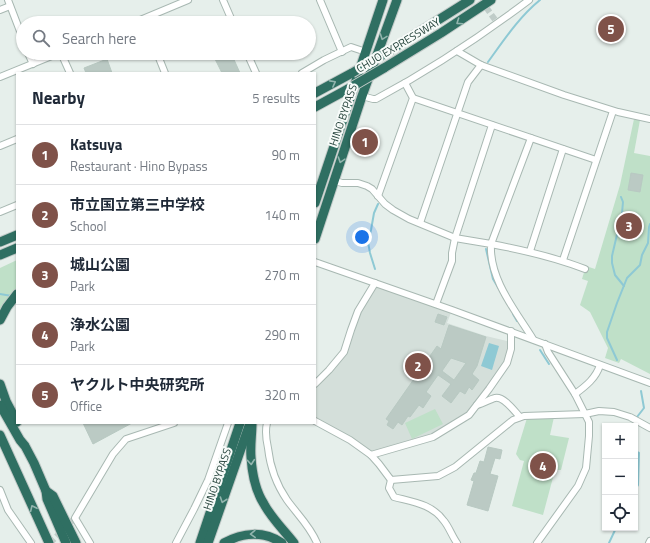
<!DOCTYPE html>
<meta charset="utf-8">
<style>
:root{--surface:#fff;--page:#f6f6f7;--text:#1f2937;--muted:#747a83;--line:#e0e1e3;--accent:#7f5249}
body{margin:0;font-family:"Titillium Web","Noto Sans JP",sans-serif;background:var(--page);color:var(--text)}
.controls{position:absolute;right:12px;bottom:12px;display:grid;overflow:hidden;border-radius:0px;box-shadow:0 1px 3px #0004}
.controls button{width:36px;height:36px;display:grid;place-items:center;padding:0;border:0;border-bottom:1px solid var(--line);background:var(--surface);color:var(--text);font:20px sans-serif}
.you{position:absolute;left:362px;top:237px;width:14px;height:14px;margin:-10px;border:3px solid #fff;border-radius:50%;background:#1a73e8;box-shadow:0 0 0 6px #1a73e833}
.badge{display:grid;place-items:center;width:26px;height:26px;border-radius:50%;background:var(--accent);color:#fff;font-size:13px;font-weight:700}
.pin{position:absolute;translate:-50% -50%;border:2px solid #fff;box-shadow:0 1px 4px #0006}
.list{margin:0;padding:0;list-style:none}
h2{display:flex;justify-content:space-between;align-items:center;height:52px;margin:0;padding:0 16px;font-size:17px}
h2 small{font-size:13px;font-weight:400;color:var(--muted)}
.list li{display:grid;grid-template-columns:26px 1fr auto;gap:12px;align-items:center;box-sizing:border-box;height:60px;padding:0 16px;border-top:1px solid var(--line)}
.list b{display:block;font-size:15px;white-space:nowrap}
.list p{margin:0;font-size:13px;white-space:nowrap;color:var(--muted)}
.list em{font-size:13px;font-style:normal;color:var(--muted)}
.icon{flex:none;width:22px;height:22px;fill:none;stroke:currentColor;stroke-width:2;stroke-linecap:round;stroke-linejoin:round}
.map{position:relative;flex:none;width:650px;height:543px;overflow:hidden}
.search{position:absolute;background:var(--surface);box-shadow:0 1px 3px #0004;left:16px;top:16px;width:300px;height:44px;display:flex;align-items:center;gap:10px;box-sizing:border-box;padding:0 14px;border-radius:22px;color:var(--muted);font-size:15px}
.panel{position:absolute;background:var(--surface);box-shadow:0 1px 3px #0004;left:16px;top:72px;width:300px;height:352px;border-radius:0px}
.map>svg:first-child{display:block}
.built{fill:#d4dfda}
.green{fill:#bfe0c8}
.water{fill:#8ec9d4}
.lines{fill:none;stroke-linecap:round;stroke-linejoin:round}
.stream{stroke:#8ec9d4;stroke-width:2}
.building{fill:#bbcac4;stroke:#b8c9c2;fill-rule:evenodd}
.minor-tunnel{stroke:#bfccc8;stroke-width:6;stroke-dasharray:6 3;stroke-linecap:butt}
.minor-casing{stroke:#a8b8b2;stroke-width:8}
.highway-casing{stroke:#c2cac8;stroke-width:11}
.minor{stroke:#fff;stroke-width:6}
.highway{stroke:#2f6f62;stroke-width:9}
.highway-bridge-casing{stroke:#c2cac8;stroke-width:11;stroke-linecap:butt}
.highway-bridge{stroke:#2f6f62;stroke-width:9}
.oneway{stroke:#93b5ae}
.labels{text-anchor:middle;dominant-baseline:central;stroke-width:4;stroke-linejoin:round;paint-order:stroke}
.street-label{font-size:11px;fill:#24423a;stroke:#f7fbf9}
</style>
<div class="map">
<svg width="650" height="543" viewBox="0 0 650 543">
<rect width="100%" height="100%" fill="#e6efeb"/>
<polygon class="built" points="375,283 452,310 447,323 486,336 511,342 507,363 469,415 433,437 371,455 315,421 315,384 344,352 351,330"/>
<g class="green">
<polygon points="634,119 640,120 634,153 650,156 650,374 621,359 619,363 605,358 608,348 590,312 580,305 588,281 582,279 586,266 595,269 620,185"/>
<polygon points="17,260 17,290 0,309 0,268"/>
<polygon points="435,409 443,424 412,439 405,423"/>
<polygon points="554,417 550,435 569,438 561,470 555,470 543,515 512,506 524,461 520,460 516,454 527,418"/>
</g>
<polygon class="water" points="489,343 499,346 492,370 481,366"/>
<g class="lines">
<g class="stream">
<path d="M488 62C504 40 519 17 540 0"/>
<polyline points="621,197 623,202 622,213 612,256 612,263 615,275 624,286"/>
<polyline points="486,249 493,279 499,289"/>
<polyline points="375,269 370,253 368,242 371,230 374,213 378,204"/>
<polyline points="0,294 12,296"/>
<polyline points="513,314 517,321"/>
<polyline points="540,350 549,364"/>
<polyline points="617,360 607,338 607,332 617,303 627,278 640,265 642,255 648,243 649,227 650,224"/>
<polyline points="637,417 644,408 641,391"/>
<polyline points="634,426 635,423"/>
<polyline points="635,451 639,453 638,485 635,490"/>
<polyline points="609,543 616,528"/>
</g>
</g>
<g class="building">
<polygon points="212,53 231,53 240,73 222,73"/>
<polygon points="107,59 112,73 86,73 84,68"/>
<polygon points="360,134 375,139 371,151 356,146"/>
<polygon points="631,173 643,175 640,192 628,190"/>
<polygon points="438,314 447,317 444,325 435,322"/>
<path d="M449 325 486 337 477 366 472 374 479 380 472 390 469 387 465 394 460 391 451 403 442 396 451 384 438 375 426 392 431 396 423 408 419 405 410 417 408 416 402 425 398 422 393 429 387 425 389 421 386 419 437 346 441 349ZM451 358 466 363 454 380 442 371Z"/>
<polygon points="83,423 132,423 93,444"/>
<polygon points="488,447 502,450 500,459 495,458 490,474 498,476 488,511 467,505 474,481 471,480 474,473 476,473 480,461 484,462"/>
</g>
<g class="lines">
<g class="minor-tunnel">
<polyline points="481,0 498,24"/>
<polyline points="50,543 75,518"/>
</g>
<defs>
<g id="minor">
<polyline points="8,0 23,39"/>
<polyline points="223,0 233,23"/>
<polyline points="320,0 342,52"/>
<polyline points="0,10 10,6"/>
<polyline points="133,23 188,0"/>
<polyline points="457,51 481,65 564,95 618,112 650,119"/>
<polyline points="28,53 33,64"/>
<polyline points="61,53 70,73"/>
<polyline points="157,53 165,73"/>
<polyline points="247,53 256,73"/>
<polyline points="302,73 324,60 351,47 366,52"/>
<polyline points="0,77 59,53"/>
<path d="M362 96 373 99H376C430 70 480 37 529 0"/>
<polyline points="413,98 596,160"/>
<path d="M531 138 491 244C523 250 554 257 585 269"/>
<polyline points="0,146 17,139"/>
<path d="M335 181 342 183H358L367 186 372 189 385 204 393 210 409 219 455 238 491 244C489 279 515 310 533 339"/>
<polyline points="378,196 413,98 405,83"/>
<polyline points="0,212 17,205"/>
<polyline points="420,223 468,82 481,65"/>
<polyline points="530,251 563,149"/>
<polyline points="563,260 613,111"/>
<polyline points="315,262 452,310 650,383"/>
<polyline points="436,304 452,261 452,253 455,238 492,125"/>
<polyline points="315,384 329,370 344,352 351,330 358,311 375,283"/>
<path d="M575 394C586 386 596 378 600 365"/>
<path d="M477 405C483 404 490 399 495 398 504 396 515 412 520 417"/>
<polyline points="315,421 350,440 371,455 433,437 469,415 489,389 507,363 511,349 511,331"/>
<path d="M267 423C265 431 266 439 268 448 270 466 276 484 287 500 297 514 310 526 317 543"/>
<polyline points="371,455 379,464 391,480 438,476 455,467 513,420 524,416 585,414 599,411 614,412 630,417 650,428"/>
<path d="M391 480 389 488 394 497C413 502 432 504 444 521 449 527 452 536 457 543"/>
<polyline points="0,490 8,510 31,543"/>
<polyline points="90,543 75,518 113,454 126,439 174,423"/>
<polyline points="176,543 194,509 208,480 228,423"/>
<polyline points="537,543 578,486 586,468 589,436 589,422 575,394 548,352 545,344"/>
<polyline points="649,543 650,541"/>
</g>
<g id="highway">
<polyline points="389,51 470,0"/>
<polyline points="384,68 441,33 491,0"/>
<polyline points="315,93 352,73"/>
<polyline points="315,107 348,89"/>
<polyline points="315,203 383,0"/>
<polyline points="315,239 362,96 397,0"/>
<polyline points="0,242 17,235"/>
<polyline points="0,255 17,248"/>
<polyline points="0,320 7,307 17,294"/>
<polyline points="0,384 6,401 17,422"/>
<polyline points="0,405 20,440 25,446 34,463 46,491 47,499 66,543"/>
<path d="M252 423C252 434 250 446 251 457 252 473 255 490 264 504 272 519 284 530 294 543"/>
<polyline points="0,435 49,543"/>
<polyline points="46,491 53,496 76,543"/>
<polyline points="200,543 240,423"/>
<polyline points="208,543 250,423"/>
<path d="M224 543C243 532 264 531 282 543"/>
</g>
</defs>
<use href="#minor" class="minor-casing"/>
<use href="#highway" class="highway-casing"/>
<use href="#minor" class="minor"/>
<use href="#highway" class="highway"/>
<defs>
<g id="highway-bridge">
<polyline points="352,73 389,51"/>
<polyline points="348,89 384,68"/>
</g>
</defs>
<use href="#highway-bridge" class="highway-bridge-casing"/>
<use href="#highway-bridge" class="highway-bridge"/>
</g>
<defs><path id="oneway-chevron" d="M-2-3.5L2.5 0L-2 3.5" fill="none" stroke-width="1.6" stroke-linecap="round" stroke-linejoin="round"/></defs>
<g class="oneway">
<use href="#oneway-chevron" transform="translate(459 22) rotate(146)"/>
<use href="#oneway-chevron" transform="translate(383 37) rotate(110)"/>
<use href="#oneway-chevron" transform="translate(333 83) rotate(-28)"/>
<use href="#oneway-chevron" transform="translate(341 160) rotate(108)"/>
<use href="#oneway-chevron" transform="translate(251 462) rotate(85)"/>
<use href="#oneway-chevron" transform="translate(223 500) rotate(109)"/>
<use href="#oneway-chevron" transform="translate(33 508) rotate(-115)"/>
<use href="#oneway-chevron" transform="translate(253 534) rotate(178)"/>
</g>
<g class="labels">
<g class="street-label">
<text transform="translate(398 45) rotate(-31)">CHUO EXPRESSWAY</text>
<text transform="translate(343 115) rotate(-71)">HINO BYPASS</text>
<text transform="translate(217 479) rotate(-71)">HINO BYPASS</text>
</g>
</g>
</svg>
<div class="controls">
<button>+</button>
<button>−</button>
<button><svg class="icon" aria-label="locate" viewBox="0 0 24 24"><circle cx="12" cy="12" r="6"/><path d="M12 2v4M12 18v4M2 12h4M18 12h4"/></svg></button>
</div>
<div class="you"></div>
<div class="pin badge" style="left:365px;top:142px">1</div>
<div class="pin badge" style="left:418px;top:366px">2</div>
<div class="pin badge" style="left:629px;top:226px">3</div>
<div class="pin badge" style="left:543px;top:466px">4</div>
<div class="pin badge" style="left:611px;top:29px">5</div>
<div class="search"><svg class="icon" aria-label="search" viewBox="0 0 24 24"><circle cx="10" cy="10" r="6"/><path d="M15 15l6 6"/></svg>Search here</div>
<section class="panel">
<h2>Nearby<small>5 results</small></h2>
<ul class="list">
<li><span class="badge">1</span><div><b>Katsuya</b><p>Restaurant · Hino Bypass</p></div><em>90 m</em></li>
<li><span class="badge">2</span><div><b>市立国立第三中学校</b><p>School</p></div><em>140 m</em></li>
<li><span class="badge">3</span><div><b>城山公園</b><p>Park</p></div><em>270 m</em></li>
<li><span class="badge">4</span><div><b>浄水公園</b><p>Park</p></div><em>290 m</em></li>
<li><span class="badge">5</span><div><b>ヤクルト中央研究所</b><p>Office</p></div><em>320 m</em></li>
</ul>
</section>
</div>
